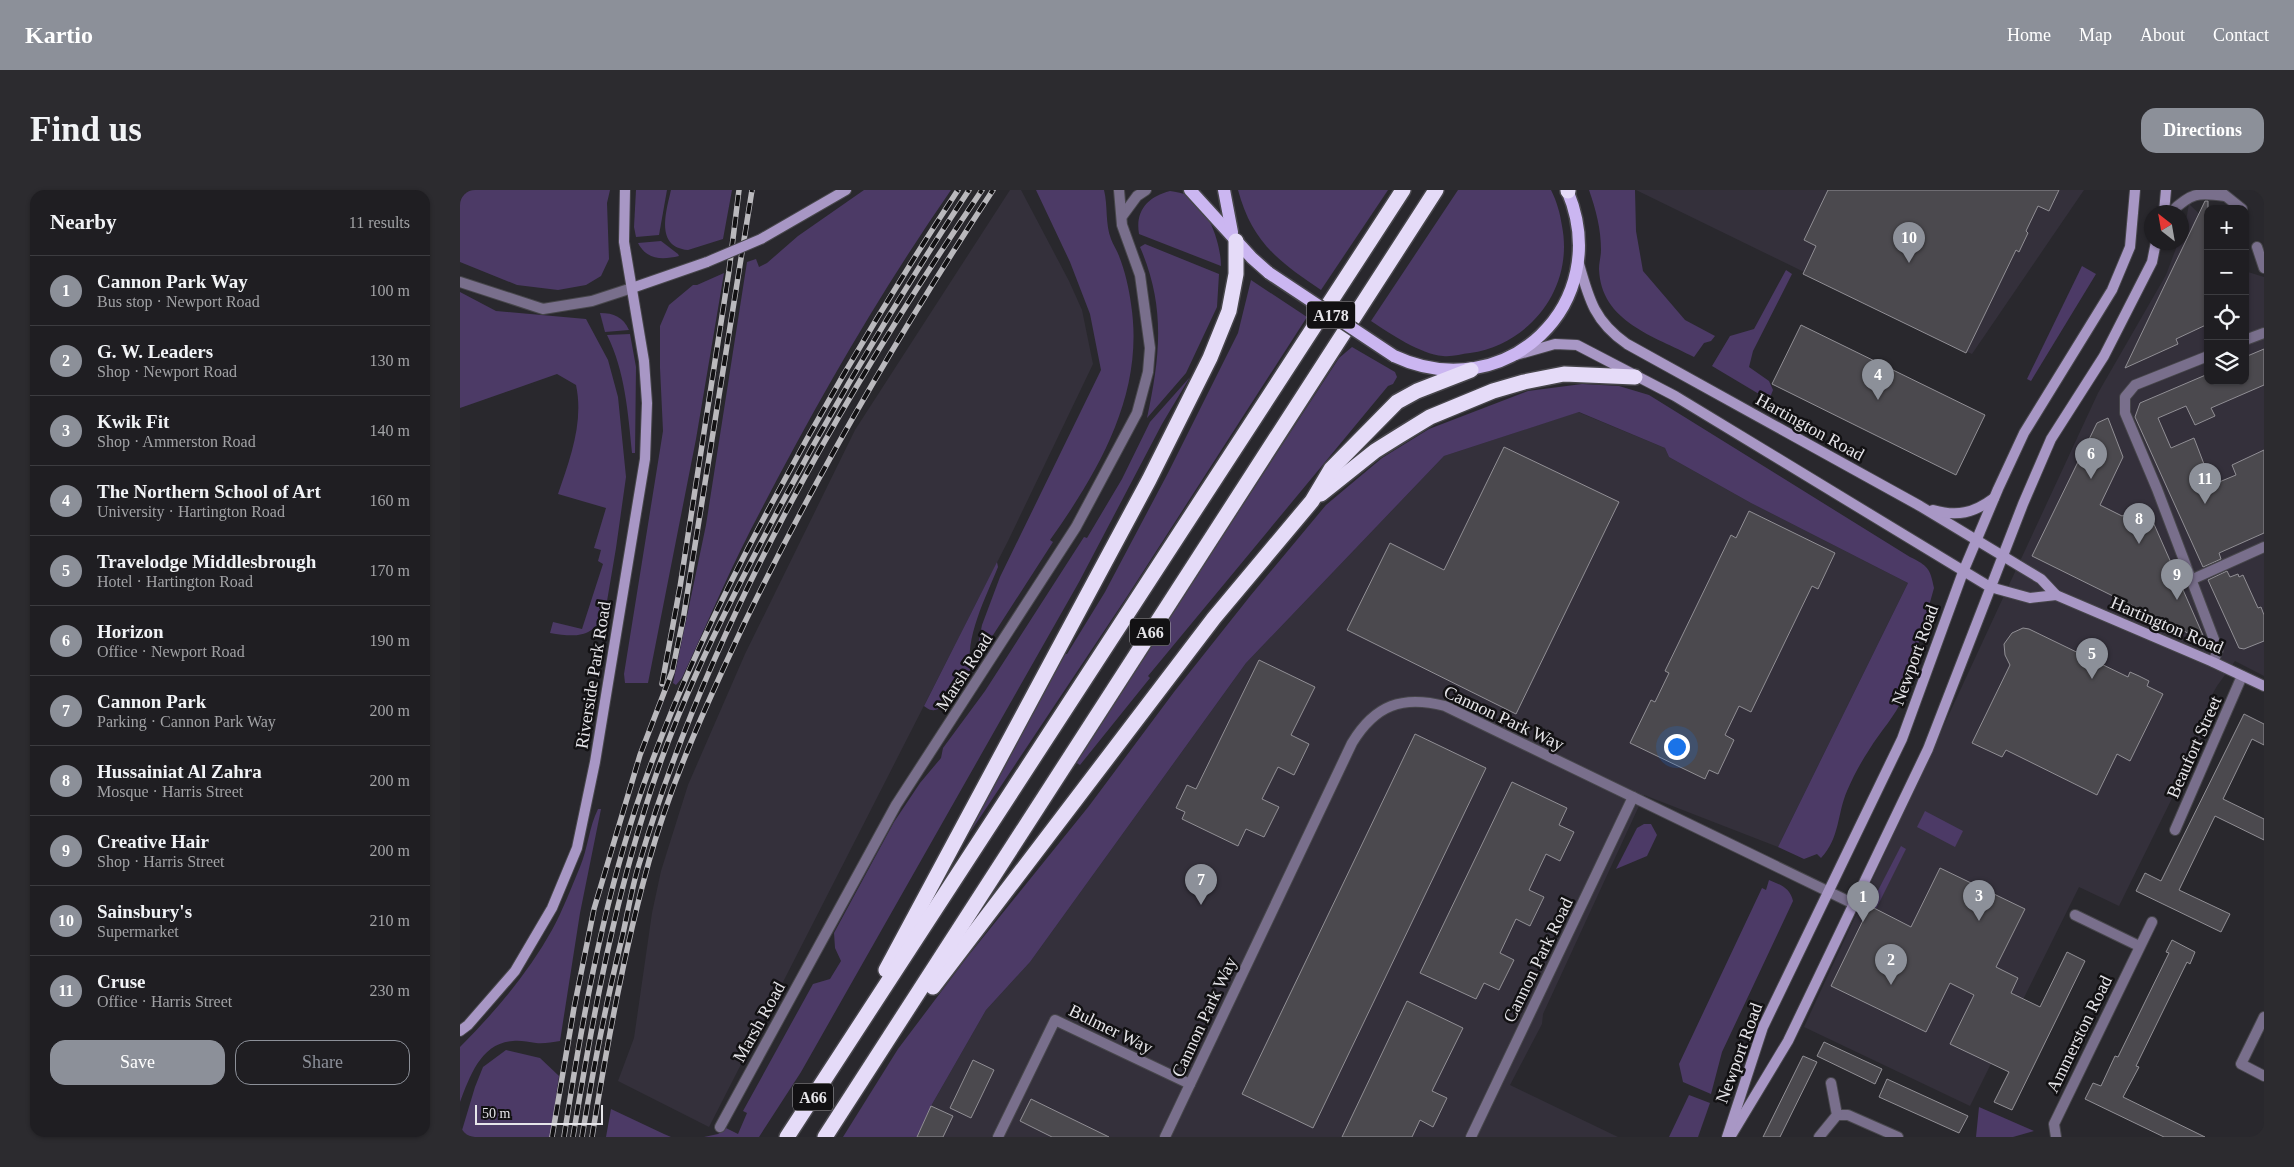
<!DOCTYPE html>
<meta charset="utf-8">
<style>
:root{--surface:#1f1e22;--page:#2c2b2f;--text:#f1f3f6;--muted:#a1a2a5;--line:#3c3c40;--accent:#8c9099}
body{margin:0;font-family:"Times New Roman",serif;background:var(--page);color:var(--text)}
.controls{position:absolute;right:15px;top:15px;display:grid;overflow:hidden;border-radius:10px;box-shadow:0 1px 4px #0004}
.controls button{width:45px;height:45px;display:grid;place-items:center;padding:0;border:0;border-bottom:1px solid var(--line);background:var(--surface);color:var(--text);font:25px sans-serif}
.compass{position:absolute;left:1684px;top:15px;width:45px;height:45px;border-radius:50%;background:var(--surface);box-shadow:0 1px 4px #0004;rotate:329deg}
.scale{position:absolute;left:15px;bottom:12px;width:128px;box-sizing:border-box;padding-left:5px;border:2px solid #e6e5e9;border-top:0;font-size:14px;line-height:18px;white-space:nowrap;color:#e6e5e9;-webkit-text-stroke:4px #121113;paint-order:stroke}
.you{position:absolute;left:1216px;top:556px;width:18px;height:18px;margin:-12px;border:4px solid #fff;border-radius:50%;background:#1a73e8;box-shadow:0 0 0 8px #1a73e833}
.badge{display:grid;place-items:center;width:32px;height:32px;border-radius:50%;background:var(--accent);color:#fff;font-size:16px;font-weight:700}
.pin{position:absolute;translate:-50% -41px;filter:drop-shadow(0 1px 2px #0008)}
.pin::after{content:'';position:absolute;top:26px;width:18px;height:15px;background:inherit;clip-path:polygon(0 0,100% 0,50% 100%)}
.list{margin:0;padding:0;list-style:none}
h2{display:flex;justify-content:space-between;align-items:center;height:65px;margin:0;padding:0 20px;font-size:21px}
h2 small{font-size:16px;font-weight:400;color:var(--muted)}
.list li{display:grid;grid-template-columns:32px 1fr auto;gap:15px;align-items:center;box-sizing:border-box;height:70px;padding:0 20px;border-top:1px solid var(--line)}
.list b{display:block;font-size:19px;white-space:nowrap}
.list p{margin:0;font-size:16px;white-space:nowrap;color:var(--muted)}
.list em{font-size:16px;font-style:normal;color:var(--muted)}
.actions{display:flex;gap:10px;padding:15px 20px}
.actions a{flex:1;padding:11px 0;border:1px solid var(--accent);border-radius:15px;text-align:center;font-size:18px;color:var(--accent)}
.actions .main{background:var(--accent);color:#fff}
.icon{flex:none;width:28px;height:28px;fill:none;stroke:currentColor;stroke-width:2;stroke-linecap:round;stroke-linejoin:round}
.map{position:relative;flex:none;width:1804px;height:947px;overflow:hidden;border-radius:15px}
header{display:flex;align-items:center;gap:30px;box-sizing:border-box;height:70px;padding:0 25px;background:var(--accent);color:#fff}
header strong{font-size:24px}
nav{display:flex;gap:28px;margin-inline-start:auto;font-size:18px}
.intro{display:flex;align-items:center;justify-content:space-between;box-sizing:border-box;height:120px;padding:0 30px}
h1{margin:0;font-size:35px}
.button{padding:12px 22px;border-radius:15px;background:var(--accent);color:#fff;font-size:18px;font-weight:700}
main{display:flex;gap:30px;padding:0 30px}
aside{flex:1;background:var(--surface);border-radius:15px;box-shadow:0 1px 4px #0004}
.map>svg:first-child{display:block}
.built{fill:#34303b}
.green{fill:#4c3a66}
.building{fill:#4b494e;stroke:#918f95}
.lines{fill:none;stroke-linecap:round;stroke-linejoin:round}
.street-casing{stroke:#47464b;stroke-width:12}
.secondary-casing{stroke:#47464b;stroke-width:12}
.primary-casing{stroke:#47464b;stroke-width:15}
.highway-casing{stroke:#47464b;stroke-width:18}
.street{stroke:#796f8c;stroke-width:10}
.secondary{stroke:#a897c5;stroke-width:10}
.primary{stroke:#cbb6f1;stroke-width:12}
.highway{stroke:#e5dbf8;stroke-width:15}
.rail-casing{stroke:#bab9bd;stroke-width:5.5}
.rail{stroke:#121113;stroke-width:4;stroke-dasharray:11;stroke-linecap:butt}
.secondary-bridge-casing{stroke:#47464b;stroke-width:12;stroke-linecap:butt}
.primary-bridge-casing{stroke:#47464b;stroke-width:15;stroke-linecap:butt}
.secondary-bridge{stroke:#a897c5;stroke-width:10}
.primary-bridge{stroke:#cbb6f1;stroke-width:12}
.labels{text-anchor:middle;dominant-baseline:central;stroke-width:5;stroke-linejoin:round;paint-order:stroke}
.shield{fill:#121113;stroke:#a6a5a9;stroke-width:1}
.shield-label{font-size:16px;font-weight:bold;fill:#e6e5e9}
.street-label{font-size:18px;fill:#e6e5e9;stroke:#121113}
</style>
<header>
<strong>Kartio</strong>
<nav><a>Home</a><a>Map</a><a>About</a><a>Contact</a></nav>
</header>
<div class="intro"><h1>Find us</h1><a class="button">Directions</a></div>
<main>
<aside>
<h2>Nearby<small>11 results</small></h2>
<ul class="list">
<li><span class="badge">1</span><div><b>Cannon Park Way</b><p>Bus stop · Newport Road</p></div><em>100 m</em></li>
<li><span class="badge">2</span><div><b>G. W. Leaders</b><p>Shop · Newport Road</p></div><em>130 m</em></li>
<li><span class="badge">3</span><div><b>Kwik Fit</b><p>Shop · Ammerston Road</p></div><em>140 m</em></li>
<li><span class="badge">4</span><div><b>The Northern School of Art</b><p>University · Hartington Road</p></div><em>160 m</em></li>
<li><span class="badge">5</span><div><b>Travelodge Middlesbrough</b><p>Hotel · Hartington Road</p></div><em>170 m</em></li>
<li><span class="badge">6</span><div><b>Horizon</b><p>Office · Newport Road</p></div><em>190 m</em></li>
<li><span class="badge">7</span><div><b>Cannon Park</b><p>Parking · Cannon Park Way</p></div><em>200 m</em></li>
<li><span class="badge">8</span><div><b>Hussainiat Al Zahra</b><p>Mosque · Harris Street</p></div><em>200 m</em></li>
<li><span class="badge">9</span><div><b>Creative Hair</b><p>Shop · Harris Street</p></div><em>200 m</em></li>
<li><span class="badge">10</span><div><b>Sainsbury's</b><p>Supermarket</p></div><em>210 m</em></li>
<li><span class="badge">11</span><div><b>Cruse</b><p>Office · Harris Street</p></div><em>230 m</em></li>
</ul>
<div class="actions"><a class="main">Save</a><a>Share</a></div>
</aside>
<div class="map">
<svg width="1804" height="947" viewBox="0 0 1804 947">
<rect width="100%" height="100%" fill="#29282d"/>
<g class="built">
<polygon points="550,0 561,0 609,91 622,120 633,174 548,351 249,937 158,891 174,848 192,723 201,681 228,595 285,464 395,240"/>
<polygon points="1176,0 1624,0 1512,164"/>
<polygon points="1729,14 1748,32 1748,191 1785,191 1785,76 1788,82 1804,87 1804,486 1775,471 1757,496 1749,510 1755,521 1659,716 1619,697 1510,916 1344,837 1638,203 1706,85 1718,53 1722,52"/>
<polygon points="1118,222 1205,258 1209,267 1291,313 1448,393 1318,657 1184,605 1083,824 1082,834 1050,895 1158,947 457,947 471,916 526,820 570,772 786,473 984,266"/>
</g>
<g class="green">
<polygon points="0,0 150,0 147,13 149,69 141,86 126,95 98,100 57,95 0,72"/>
<polygon points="176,0 207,0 199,45 176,47 174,37"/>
<path d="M211 0H272L263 49 228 60C195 57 206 22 211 0Z"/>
<path d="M404 0H491C421 101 358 210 301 320 272 374 248 432 222 488L216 495 213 493 246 335 287 72 296 69 299 77 307 73 338 46Z"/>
<path d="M576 0H644C648 16 645 34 651 49 653 55 657 60 659 66 665 81 669 99 671 114 685 203 639 281 590 350L593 352 517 470 516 464 522 435 540 387 641 180 630 124 610 72Z"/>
<path d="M778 0H928L861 100C818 71 792 52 778 0Z"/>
<path d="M998 0H1091C1097 12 1100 23 1102 36 1114 97 1071 154 1010 163 1001 164 992 167 983 166 960 164 931 144 911 131Z"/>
<path d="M1129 0H1175L1176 41 1183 81 1225 130 1255 146 1251 151 1244 153 1234 167C1194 146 1141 132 1139 79 1139 73 1141 66 1141 60 1141 39 1136 20 1129 0Z"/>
<path d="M710 1C716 2 723 3 729 6 749 19 761 54 761 76L679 44C675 20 688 7 710 1Z"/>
<path d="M201 51 218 64 219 66C202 70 187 70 178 53Z"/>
<path d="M685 54 759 84 757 117 726 183 687 228C700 167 706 117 680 57Z"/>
<polygon points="1622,76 1636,84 1571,191 1567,189"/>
<polygon points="1326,80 1332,84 1293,161 1289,177 1309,191 1313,200 1309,210 1252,176 1270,146 1294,139"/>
<polygon points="264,83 236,249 188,493 165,493 164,484 203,241 200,178 200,136 209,115 233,95 237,95"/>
<polygon points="791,90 847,127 668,405 511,641 506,638 605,464 607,464 645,402 708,283 778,143"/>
<path d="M0 102 36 121 126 129 148 170 158 207 166 287 156 358 145 423C132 449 115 447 90 443L93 432 122 439 143 374 138 371 141 360 134 358 146 318 98 304C110 269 124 232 116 195L97 184 0 218Z"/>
<path d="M140 123C154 123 163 127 169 140L145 142Z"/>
<path d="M170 144 176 177 175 263H172C168 223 165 181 147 145Z"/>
<polygon points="892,157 935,182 937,187 933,194 928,196 688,486 690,488 620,575 615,572 879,168"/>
<polygon points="730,187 702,234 619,392 341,882 299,947 244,947 258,944 266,938 278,944 287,923 283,921 353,794 370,789 381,771 375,758 374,743 434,632 460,593 481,568 483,558 525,501 624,347 627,348 662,289 690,232"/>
<path d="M1122 194 1159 196 1189 205 1450 367C1468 376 1470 378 1474 398L1444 505C1436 526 1421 540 1409 560 1401 572 1393 587 1387 601 1377 624 1380 648 1361 668L1357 664 1344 669 1318 657 1448 393 1291 313 1209 267 1205 258 1119 222 984 266 786 473 570 772 526 820 471 916 457 947H383L438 859 508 766 629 616 714 502 791 405 866 315 922 268 969 239 1068 201Z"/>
<path d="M537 372 538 377C526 407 504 449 511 480 504 489 485 523 472 520 469 520 467 518 464 516Z"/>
<path d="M138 619H141L120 723 100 851C92 852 84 854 76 853 68 852 60 850 53 851 21 853 10 886 0 912V857C35 822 68 783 92 740 103 720 111 698 120 677 128 658 129 637 138 619Z"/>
<polygon points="1465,621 1503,641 1495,657 1457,637"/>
<polygon points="1184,634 1191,634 1197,645 1187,666 1156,679 1177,638"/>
<polygon points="1441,656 1446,659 1416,719 1410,716"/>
<path d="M1309 690C1321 695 1330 698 1333 711L1262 862 1251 904 1223 892 1219 874 1302 698 1306 700Z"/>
<polygon points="46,860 80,868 99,886 90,947 0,947 15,897 23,877"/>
<polygon points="1229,905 1250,913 1238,947 1209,947"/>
<polygon points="1519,917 1574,941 1553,947 1516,947"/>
<polygon points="151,919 204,944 211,947 146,947"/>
</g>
<g class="building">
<polygon points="1368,0 1599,0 1589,21 1578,16 1566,41 1568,43 1559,62 1556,60 1506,163 1343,84 1356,56 1344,50"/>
<polygon points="1745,11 1748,11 1748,134 1716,149 1718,154 1665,178"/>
<polygon points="1341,135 1525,225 1496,285 1312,194"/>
<polygon points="1804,159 1804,195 1751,218 1755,226 1735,235 1726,216 1698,228 1711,258 1734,248 1752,295 1776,285 1772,275 1804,260 1804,343 1759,363 1761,369 1743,377 1675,227 1680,213 1748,184 1748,191 1785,191 1785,167"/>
<polygon points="1648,228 1663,267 1640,315 1662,326 1686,316 1746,452 1572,366 1637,233"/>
<polygon points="1044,257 1159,312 1056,524 887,440 930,353 984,380"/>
<polygon points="1289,321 1375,363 1358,399 1352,396 1291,522 1279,516 1265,545 1274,550 1258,584 1249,580 1245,589 1170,553 1191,510 1195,512 1209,483 1205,481 1271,345 1276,348"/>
<polygon points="1767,381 1770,387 1778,384 1779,387 1783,385 1798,418 1801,417 1804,425 1804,451 1784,459 1779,458 1748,390"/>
<polygon points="1563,438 1569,439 1668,487 1670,482 1679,486 1689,491 1687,496 1703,504 1670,571 1657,564 1637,605 1546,560 1542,567 1512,553 1550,475 1545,465 1544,454 1552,443"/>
<polygon points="799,470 855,497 831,545 849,554 834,585 818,577 802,609 819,617 804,647 786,639 778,656 722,629 725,622 716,618 727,595 736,599"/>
<polygon points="1784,524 1804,534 1804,555 1792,549 1763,609 1804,629 1804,650 1755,626 1719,700 1770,724 1761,742 1676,701 1685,683 1701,691"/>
<polygon points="955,544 1026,578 853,938 782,904"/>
<polygon points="1052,592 1107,618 1099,635 1114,642 1100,671 1086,664 1069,700 1084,707 1070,736 1056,729 1040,763 1054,770 1039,800 1024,793 1016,809 960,783"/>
<polygon points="1480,678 1565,719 1536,777 1558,788 1551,803 1580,817 1607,762 1625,771 1552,920 1534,912 1549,882 1490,854 1514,805 1490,793 1466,842 1371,796 1410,716 1451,737"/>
<polygon points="1712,750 1735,762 1730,774 1727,772 1676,876 1679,877 1663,907 1745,947 1704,947 1625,909 1633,893 1641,896 1655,866 1658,867 1709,763 1706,762"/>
<polygon points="947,811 1003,838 972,901 987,908 973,937 960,930 952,947 882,947"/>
<polygon points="1364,852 1422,879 1415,894 1357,866"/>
<polygon points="1343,866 1357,872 1320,947 1303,947"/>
<polygon points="513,870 534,880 511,928 490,918"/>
<polygon points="1427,889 1508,926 1499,943 1419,907"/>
<polygon points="571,909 649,947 592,947 560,931"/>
<polygon points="471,916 493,926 483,947 457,947"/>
</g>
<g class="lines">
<defs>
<g id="street">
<polyline points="1761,2 1782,19"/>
<path d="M1711 22C1731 3 1737 2 1765 6"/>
<polyline points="663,25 677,6 686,0"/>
<polyline points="1797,57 1804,78"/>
<polyline points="0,92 83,119 132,111 172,98"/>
<polyline points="1785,150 1804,143"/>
<polyline points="1748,166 1675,195 1665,207 1665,223 1697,299 1758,460 1753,472"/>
<polyline points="1733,389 1804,357"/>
<polyline points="1715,640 1782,486"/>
<polyline points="1615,725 1679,756"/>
<polyline points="1804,827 1781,874 1804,886"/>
<polyline points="1377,925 1388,925 1438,947"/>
<polyline points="260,937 436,615 616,337 677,223 688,182 690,158 680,85 662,35 659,0"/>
<polyline points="538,947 595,830 730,894"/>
<path d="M705 947 892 553C915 515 942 505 985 516L1394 714"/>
<polyline points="1011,947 1173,607"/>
<polyline points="1359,947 1377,925 1371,893"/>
<polyline points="1596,947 1594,934 1692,732"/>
</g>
<g id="secondary">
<polyline points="1704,22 1706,0"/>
<polyline points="301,49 386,0"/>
<path d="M1119 74C1129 110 1135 132 1167 154L1460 316 1581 389 1596 405 1753 472 1804 496"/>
<polyline points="172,98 247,72"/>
<polyline points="1056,165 1095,154 1117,155 1215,206 1530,397 1570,408 1596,405"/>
<path d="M1473 320C1497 327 1514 323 1534 308"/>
<polyline points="0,841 8,835 55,781 92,718 117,658 135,572 185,269 187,213 184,171 164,52 165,0"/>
<polyline points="1272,944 1328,851 1468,559 1563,314 1591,249 1644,166 1692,72 1696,52"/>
<polyline points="1267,947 1303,837 1442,549 1503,382 1538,299 1564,243 1652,100 1670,57 1675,0"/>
</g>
<g id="primary">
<polyline points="730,0 792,68 809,83"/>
<polyline points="764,0 772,42"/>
<path d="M934 166C1045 218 1156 114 1107 0"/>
</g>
<g id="highway">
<polyline points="1108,0 1108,1"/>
<polyline points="861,304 915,261 939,246 970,227 1033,201 1064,192 1104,184 1175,187"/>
<polyline points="426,780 689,290 750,168 769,121 776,84 776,51"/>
<polyline points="473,797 754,428 852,311 871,279 937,212 957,201 1011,180"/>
<polyline points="327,947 943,0"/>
<polyline points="365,947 976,0"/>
</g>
</defs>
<use href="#street" class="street-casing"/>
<use href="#secondary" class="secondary-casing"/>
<use href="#primary" class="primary-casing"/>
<use href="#highway" class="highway-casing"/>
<use href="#street" class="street"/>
<use href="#secondary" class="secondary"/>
<use href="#primary" class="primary"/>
<use href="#highway" class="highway"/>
<defs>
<g id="rail">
<polyline points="202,494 220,397 269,81 279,0"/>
<polyline points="92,947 114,818 134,719 180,565 212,482 223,430 292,0"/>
<path d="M104 947C121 836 141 724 176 617 211 511 259 411 312 313 369 206 431 102 498 0"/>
<path d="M113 947C131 837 151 728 184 622 213 525 258 434 305 345 367 226 435 112 509 0"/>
<path d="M122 947C133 880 146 813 162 748 168 722 172 696 180 671 250 434 383 205 522 0"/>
<path d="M132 947C147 855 164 761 189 671 212 589 248 511 284 434 357 283 441 140 533 0"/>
</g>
</defs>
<use href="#rail" class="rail-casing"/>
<use href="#rail" class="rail"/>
<defs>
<polyline id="secondary-bridge" points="247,72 301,49"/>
<polyline id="primary-bridge" points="809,83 934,166"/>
</defs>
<use href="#secondary-bridge" class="secondary-bridge-casing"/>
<use href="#primary-bridge" class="primary-bridge-casing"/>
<use href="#secondary-bridge" class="secondary-bridge"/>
<use href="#primary-bridge" class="primary-bridge"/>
</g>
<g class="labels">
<g class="shield">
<rect x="847" y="111.5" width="48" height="27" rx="4"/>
<rect x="670" y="428.5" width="40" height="27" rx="4"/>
<rect x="333" y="893.5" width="40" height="27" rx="4"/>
</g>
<g class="shield-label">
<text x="871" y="125">A178</text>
<text x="690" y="442">A66</text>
<text x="353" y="907">A66</text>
</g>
<g class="street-label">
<text transform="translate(1350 237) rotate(29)">Hartington Road</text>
<text transform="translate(1707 435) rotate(23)">Hartington Road</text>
<text transform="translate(1455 465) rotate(-70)">Newport Road</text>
<text transform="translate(504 482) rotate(-57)">Marsh Road</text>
<text transform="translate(133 485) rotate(-81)">Riverside Park Road</text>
<text transform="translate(1044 528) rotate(25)">Cannon Park Way</text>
<text transform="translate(1734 557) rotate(-66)">Beaufort Street</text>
<text transform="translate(1078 770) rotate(-64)">Cannon Park Road</text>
<text transform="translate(744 827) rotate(-65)">Cannon Park Way</text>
<text transform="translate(299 832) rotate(-61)">Marsh Road</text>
<text transform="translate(651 839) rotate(26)">Bulmer Way</text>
<text transform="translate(1619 844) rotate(-64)">Ammerston Road</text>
<text transform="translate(1279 863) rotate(-70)">Newport Road</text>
</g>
</g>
</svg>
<div class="controls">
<button>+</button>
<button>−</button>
<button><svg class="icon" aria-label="locate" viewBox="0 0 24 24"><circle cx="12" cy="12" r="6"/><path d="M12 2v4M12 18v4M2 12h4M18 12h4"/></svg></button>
<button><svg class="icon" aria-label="layers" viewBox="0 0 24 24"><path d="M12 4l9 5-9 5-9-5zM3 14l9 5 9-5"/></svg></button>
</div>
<svg class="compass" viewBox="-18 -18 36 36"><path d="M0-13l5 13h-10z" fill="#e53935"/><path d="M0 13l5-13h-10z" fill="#a1a2a5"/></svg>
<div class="scale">50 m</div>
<div class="you"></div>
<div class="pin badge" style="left:1403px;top:732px">1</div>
<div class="pin badge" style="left:1431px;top:795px">2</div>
<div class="pin badge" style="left:1519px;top:731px">3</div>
<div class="pin badge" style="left:1418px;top:210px">4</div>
<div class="pin badge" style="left:1632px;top:489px">5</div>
<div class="pin badge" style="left:1631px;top:289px">6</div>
<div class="pin badge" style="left:741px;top:715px">7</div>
<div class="pin badge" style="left:1679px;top:354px">8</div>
<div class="pin badge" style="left:1717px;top:410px">9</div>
<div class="pin badge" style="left:1449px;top:73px">10</div>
<div class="pin badge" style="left:1745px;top:314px">11</div>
</div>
</main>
